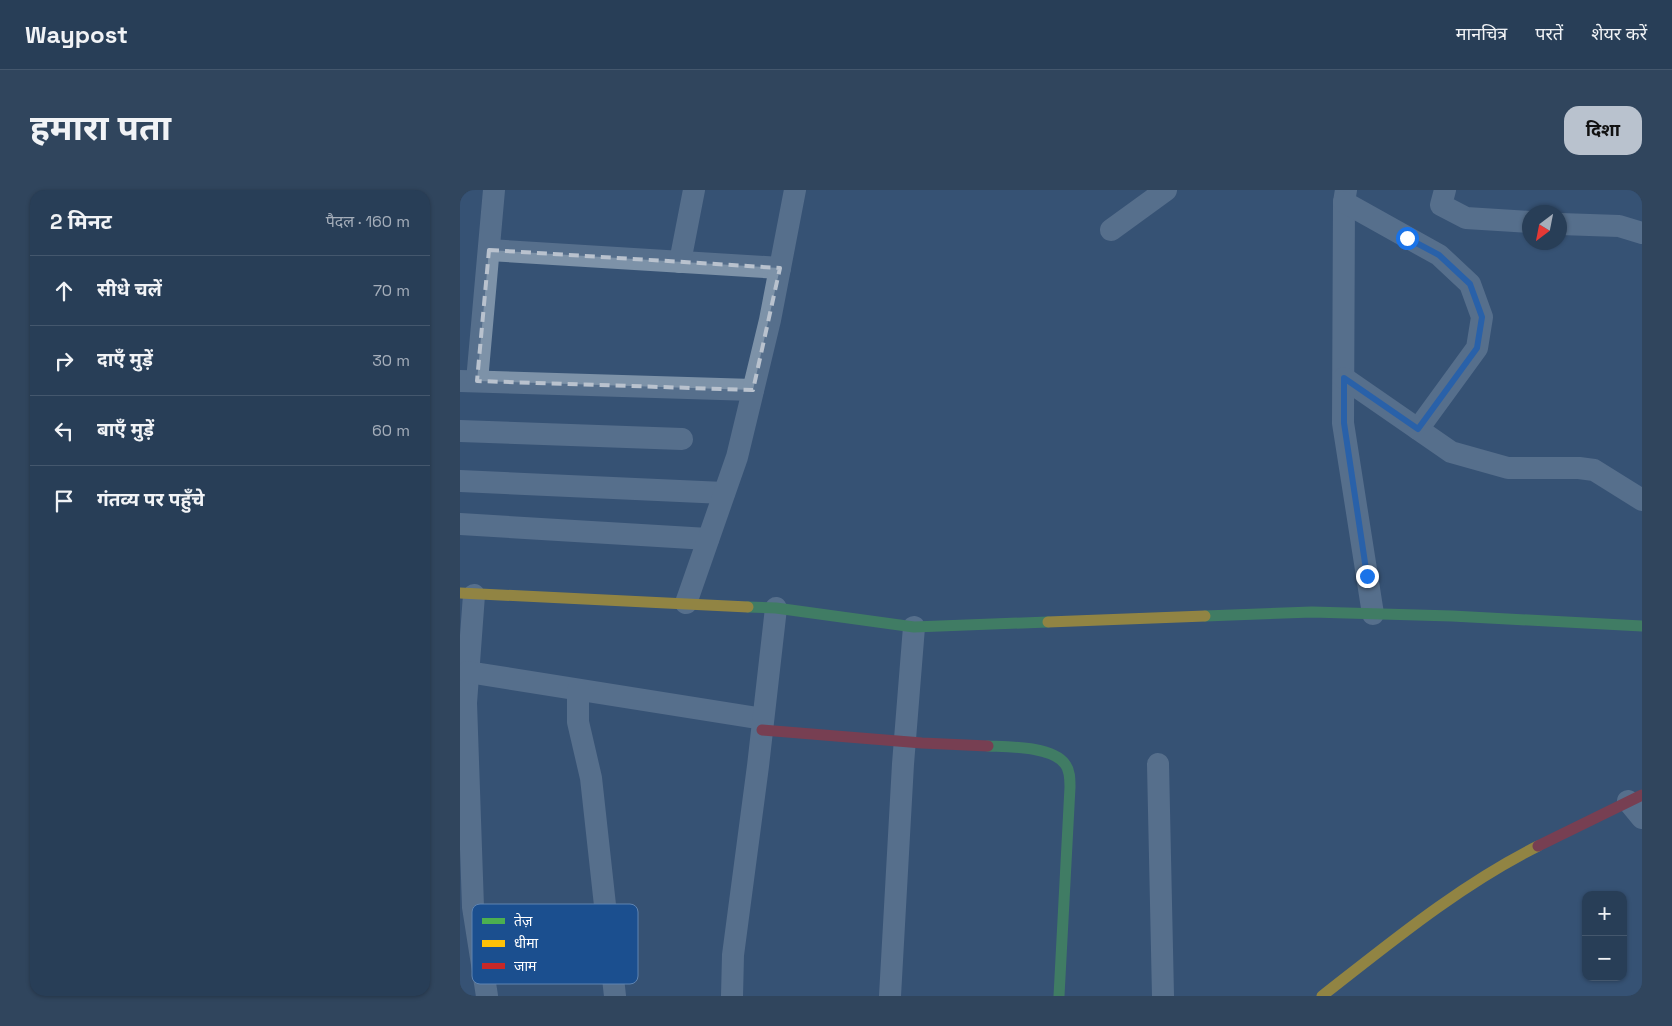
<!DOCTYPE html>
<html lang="hi">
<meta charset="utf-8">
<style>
:root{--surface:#283e57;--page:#30455d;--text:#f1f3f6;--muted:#a5aeba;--line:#44576d;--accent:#b9c2ce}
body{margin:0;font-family:"Space Grotesk","Noto Sans Devanagari",sans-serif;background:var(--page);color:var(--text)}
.controls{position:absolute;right:15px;bottom:15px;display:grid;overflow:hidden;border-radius:10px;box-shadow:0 1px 4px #0004}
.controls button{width:45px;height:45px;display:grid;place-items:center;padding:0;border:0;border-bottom:1px solid var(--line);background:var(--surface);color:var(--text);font:25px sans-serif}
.compass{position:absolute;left:1062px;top:15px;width:45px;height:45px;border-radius:50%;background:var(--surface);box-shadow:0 1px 4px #0004;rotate:212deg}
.stop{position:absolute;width:15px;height:15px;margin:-11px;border:4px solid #1a73e8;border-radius:50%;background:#fff}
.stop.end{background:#1a73e8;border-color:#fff;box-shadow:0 1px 5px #0008}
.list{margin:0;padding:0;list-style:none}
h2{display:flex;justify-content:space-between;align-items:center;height:65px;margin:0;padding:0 20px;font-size:21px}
h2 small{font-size:16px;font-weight:400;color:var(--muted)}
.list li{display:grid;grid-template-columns:32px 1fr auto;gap:15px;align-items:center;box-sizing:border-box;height:70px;padding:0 20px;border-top:1px solid var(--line)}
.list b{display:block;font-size:19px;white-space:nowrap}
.list em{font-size:16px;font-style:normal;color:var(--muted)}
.icon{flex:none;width:28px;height:28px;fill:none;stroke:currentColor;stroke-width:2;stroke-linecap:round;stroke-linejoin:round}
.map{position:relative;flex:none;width:1182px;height:806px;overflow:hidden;border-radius:15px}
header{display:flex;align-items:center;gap:30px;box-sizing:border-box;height:70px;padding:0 25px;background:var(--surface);border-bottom:1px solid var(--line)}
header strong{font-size:24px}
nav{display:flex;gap:28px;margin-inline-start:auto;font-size:18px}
.intro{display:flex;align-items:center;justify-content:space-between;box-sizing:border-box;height:120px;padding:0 30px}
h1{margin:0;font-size:35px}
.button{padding:12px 22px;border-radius:15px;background:var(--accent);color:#111;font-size:18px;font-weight:700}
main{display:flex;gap:30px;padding:0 30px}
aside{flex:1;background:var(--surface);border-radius:15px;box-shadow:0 1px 4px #0004}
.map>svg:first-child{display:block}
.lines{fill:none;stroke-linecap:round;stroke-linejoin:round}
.street{stroke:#7d92a8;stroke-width:22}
.fast{stroke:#4caf50;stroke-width:11}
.slow{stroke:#ffc107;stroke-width:11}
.jam{stroke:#c62828;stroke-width:11}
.route{stroke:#1a73e8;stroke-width:6}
.marked{fill:none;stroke:#b9c2ce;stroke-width:4;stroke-dasharray:10 6;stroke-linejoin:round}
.key{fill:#1b4f8f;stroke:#5f84b1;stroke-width:1}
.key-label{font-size:14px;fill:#fff}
</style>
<header>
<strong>Waypost</strong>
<nav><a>मानचित्र</a><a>परतें</a><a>शेयर करें</a></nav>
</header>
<div class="intro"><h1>हमारा पता</h1><a class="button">दिशा</a></div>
<main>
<aside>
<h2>2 मिनट<small>पैदल · 160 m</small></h2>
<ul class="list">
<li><svg class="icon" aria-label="ahead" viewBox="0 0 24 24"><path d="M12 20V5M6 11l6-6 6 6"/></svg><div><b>सीधे चलें</b></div><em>70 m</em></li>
<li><svg class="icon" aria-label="right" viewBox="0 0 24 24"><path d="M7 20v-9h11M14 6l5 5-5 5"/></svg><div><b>दाएँ मुड़ें</b></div><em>30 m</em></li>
<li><svg class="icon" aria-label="left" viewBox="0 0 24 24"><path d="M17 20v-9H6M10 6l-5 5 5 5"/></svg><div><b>बाएँ मुड़ें</b></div><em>60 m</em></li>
<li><svg class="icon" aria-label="arrive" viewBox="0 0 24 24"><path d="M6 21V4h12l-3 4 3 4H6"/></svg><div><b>गंतव्य पर पहुँचे</b></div></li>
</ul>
</aside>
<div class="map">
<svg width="1182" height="806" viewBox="0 0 1182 806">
<rect width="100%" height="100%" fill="#365274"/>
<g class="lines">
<g class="street">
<polyline points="886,0 884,12 883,233 913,424"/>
<polyline points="985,0 981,15 1006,28 1070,32"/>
<polyline points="884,12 979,65 1010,94 1022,127 1017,158 958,239"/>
<polyline points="1100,34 1159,36 1182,43"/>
<polyline points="651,40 706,0"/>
<polyline points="29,60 320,78"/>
<polyline points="220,72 234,0"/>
<polyline points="884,188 991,262 1048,278 1119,278 1134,280 1182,310"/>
<polyline points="0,191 293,200"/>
<polyline points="17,191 34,0"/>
<polyline points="0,241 222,249"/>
<polyline points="0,291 264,303"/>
<polyline points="0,334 248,349"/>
<polyline points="14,405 6,513 13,717 27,806"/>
<polyline points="226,413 277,267 310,130 335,0"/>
<polyline points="8,482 303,529"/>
<polyline points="118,500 118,532 131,588 155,806"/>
<polyline points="698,574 703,806"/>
<polyline points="1168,611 1182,628"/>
<polyline points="272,806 273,765 298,576 316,418"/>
<polyline points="430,806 443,574 454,437"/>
</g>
<g class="fast">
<polyline points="288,417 316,418 454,437 588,432"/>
<polyline points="745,426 852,422 992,426 1182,436"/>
<path d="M528 556C548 557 592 556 605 574 610 580 610 589 610 597L599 806"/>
</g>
<g class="slow">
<polyline points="0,403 288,417"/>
<polyline points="588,432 745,426"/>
<path d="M862 806C931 752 1000 695 1078 656"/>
</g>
<g class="jam">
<polyline points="302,540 462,553 528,556"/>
<polyline points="1078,656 1182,605"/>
</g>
</g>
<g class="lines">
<polyline class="route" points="907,386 884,233 884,188 958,239 1017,158 1022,127 1010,94 979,65 947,48"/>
</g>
<path d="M0 0H1182V806H0ZM29 60 320 78 293 200 17 191Z" fill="#365274" fill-opacity=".55" fill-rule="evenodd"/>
<path class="marked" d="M29 60 320 78 293 200 17 191Z"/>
<rect x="12" y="714" width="166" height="80" rx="8" class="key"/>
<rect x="22" y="728" width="23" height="6" fill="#4caf50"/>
<rect x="22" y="750" width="23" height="7" fill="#ffc107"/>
<rect x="22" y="773" width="23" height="6" fill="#c62828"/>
<g class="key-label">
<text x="54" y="736">तेज़</text>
<text x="54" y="758">धीमा</text>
<text x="54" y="781">जाम</text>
</g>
</svg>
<div class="controls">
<button>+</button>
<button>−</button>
</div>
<svg class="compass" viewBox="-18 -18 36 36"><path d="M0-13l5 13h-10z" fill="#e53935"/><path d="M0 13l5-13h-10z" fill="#a5aeba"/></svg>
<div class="stop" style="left:947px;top:48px"></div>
<div class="stop end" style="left:907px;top:386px"></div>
</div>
</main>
